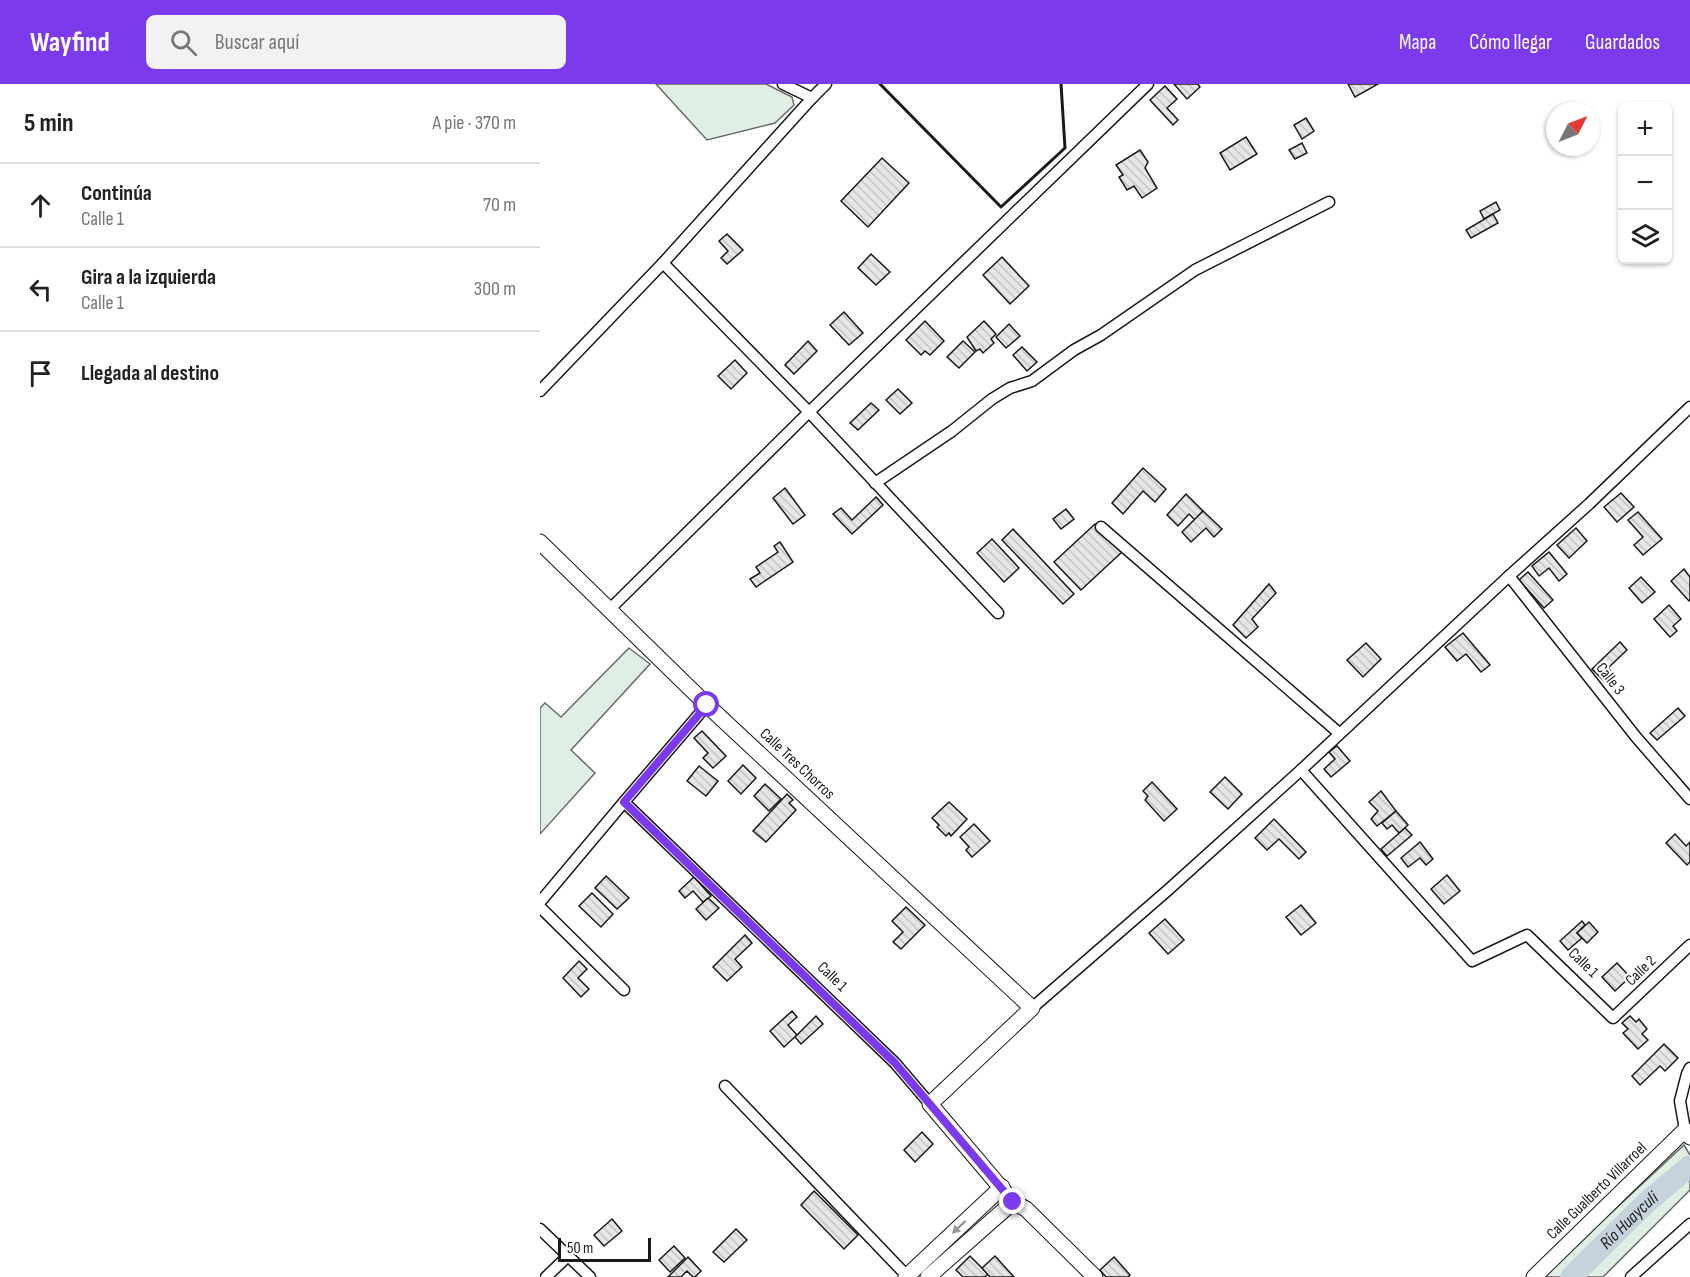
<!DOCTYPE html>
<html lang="es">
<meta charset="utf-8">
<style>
:root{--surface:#fff;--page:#f2f2f2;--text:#222;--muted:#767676;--line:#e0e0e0;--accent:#7c3aed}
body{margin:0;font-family:"Sofia Sans Condensed",sans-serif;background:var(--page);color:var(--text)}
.controls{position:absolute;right:18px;top:18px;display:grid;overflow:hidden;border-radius:9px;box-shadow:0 2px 4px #0004}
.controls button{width:54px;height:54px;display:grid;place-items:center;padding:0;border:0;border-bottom:2px solid var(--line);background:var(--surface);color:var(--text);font:30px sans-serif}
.compass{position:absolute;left:1006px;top:18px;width:54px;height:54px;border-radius:50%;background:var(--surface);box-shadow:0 2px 4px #0004;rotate:48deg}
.scale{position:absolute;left:18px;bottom:15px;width:93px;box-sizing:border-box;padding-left:6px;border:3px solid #1a1a1a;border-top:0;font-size:16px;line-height:21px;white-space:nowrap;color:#1a1a1a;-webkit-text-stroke:4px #fff;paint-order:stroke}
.stop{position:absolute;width:18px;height:18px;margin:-14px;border:4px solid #7c3aed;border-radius:50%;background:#fff}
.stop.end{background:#7c3aed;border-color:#fff;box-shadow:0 2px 6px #0008}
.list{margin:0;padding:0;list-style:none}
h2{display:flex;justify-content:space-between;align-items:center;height:78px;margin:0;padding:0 24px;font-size:26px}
h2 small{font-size:20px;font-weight:400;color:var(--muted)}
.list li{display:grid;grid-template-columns:39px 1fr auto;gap:18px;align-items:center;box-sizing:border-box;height:84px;padding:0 24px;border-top:2px solid var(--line)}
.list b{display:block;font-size:22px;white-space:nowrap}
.list p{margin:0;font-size:20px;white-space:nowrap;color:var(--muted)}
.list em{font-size:20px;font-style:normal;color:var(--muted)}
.icon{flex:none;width:33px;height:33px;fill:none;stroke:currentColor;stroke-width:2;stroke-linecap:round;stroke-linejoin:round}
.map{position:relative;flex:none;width:1150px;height:1193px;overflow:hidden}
header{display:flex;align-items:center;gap:36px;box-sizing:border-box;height:84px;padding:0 30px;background:var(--accent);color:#fff}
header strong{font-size:28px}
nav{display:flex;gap:33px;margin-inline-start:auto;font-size:21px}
.search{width:420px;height:54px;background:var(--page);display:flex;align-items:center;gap:15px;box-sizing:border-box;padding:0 21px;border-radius:9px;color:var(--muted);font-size:22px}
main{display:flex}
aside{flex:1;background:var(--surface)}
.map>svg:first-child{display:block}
.green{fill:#e0efe3;stroke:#6a6a6a;stroke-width:1.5}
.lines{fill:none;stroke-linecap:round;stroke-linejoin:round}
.river{stroke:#c6d2dc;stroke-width:22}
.building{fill:url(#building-back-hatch);stroke:#1a1a1a;stroke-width:1.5}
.street-casing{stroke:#1a1a1a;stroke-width:13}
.secondary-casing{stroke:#1a1a1a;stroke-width:17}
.street{stroke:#fff;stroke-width:10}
.secondary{stroke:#fff;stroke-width:15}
.wall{stroke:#1a1a1a;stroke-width:3}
.oneway{fill:#989898}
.route{stroke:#7c3aed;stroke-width:8}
.labels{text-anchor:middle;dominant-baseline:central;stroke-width:4.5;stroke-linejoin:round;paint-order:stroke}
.street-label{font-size:16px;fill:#1a1a1a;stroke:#fff}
.water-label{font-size:18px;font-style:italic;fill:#1a1a1a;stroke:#fff}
</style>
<header>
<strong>Wayfind</strong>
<div class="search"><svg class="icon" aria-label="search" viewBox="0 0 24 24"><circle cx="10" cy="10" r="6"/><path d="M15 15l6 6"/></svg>Buscar aquí</div>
<nav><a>Mapa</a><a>Cómo llegar</a><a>Guardados</a></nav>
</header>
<main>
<aside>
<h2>5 min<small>A pie · 370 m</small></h2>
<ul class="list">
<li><svg class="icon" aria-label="ahead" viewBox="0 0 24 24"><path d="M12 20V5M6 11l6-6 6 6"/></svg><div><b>Continúa</b><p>Calle 1</p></div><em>70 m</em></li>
<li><svg class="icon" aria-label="left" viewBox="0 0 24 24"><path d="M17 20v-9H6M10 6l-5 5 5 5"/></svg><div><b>Gira a la izquierda</b><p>Calle 1</p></div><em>300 m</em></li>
<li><svg class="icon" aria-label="arrive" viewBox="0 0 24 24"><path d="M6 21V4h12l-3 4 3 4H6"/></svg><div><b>Llegada al destino</b></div></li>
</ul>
</aside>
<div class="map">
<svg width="1150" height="1193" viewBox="0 0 1150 1193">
<defs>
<pattern id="building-back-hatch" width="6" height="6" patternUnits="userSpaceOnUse" patternTransform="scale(1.5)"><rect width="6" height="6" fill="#e6e6e6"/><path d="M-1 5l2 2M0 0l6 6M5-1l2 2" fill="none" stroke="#c5c5c5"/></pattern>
</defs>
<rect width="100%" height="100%" fill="#fff"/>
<g class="green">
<polygon points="116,0 226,0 252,13 254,21 235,39 167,56"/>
<polygon points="89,564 110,580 31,666 55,689 0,750 0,624 5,619 21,633"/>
<polygon points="1144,1061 1150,1071 1150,1106 1063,1193 1002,1193"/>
</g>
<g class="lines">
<path class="river" id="s1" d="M1031 1193 1107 1118 1150 1082"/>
</g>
<g class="building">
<polygon points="634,0 658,0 660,3 647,15"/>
<polygon points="808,0 838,0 815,13"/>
<polygon points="625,2 637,15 627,24 638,36 633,41 610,16"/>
<polygon points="766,34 774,47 762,55 754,41"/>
<polygon points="706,53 717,70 690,86 680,69"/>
<polygon points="762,59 767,69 755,75 749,66"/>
<polygon points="600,66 608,78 605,84 617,104 602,114 594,102 587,106 579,93 583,91 576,81"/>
<polygon points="342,74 369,99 328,143 301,117"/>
<polygon points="956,118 960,126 944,135 940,127"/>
<polygon points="953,130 958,139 931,154 926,146"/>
<polygon points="187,150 203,166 187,180 181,174 188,167 179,157"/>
<polygon points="331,170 350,188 336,201 318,184"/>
<polygon points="462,173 489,202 470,220 443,191"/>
<polygon points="304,228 323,249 309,261 290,241"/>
<polygon points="385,237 404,257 390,271 385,267 381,271 366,256"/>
<polygon points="444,237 456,250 451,255 454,259 443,269 440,265 436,267 427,253"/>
<polygon points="469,240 480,252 466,264 456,253"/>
<polygon points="268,257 277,267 254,290 245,281"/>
<polygon points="423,257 435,268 419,284 407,273"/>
<polygon points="482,263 497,278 487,287 473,271"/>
<polygon points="195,276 207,289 191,305 178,292"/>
<polygon points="358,305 372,319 360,330 346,316"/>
<polygon points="331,319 339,326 318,346 310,339"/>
<polygon points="603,384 626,405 615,418 603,407 583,430 572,419"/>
<polygon points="245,404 265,431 253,440 233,414"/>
<polygon points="1081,409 1094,423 1077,438 1064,423"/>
<polygon points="646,410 663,427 655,436 649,430 638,442 627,431"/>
<polygon points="336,413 343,421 312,450 293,430 301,424 312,436"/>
<polygon points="526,425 534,435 521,445 513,435"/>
<polygon points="663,427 682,445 674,453 666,444 651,458 642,448"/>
<polygon points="1098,428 1122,455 1103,471 1094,461 1103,453 1088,436"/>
<polygon points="555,440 582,468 541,506 514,478"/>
<polygon points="1036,444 1047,457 1029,474 1017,461"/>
<polygon points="473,445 534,510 523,520 462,456"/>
<polygon points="452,455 479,484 464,498 437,469"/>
<polygon points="240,458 253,478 216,503 210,495 220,489 216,483 238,468 234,462"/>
<polygon points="1009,468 1027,490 1019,497 1009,484 999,492 992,482"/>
<polygon points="1144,485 1150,493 1150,516 1149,517 1131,497"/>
<polygon points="988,488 1013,516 1004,524 979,496"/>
<polygon points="1101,493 1115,508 1102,519 1089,504"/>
<polygon points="729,500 736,509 712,535 718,543 706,554 693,541"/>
<polygon points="1129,521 1141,535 1133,542 1137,547 1130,553 1114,535"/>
<polygon points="923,549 950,581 941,588 926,570 917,577 905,563"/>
<polygon points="1080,558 1087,566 1068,584 1076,593 1068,601 1052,585"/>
<polygon points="826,559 841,575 823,593 807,576"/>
<polygon points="1138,624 1145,632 1117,656 1110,649"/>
<polygon points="162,647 186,672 173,684 163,674 168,669 154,654"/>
<polygon points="797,662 810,677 791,693 784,685 795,675 789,668"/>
<polygon points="203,681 216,694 201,710 188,697"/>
<polygon points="159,682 178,697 166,712 147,697"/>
<polygon points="685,693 702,710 688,725 670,708"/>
<polygon points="612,698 637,725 624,737 605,716 608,712 603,707"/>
<polygon points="225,700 241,715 229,727 214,712"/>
<polygon points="841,707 856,727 837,742 831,735 838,727 829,718"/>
<polygon points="247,710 253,716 249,719 256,726 226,758 213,747"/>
<polygon points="409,718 427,735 411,752 409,749 406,752 397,743 399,741 392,734"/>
<polygon points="856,727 868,741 859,749 852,741 847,745 842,739"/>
<polygon points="734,735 766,768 759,775 739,755 727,766 715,754"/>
<polygon points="434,740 450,757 432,773 426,766 429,763 420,753"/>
<polygon points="865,744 872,751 847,772 841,765"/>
<polygon points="1135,750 1146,762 1150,758 1150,778 1147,781 1126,759"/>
<polygon points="880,758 893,775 886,781 880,774 868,783 861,774"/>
<polygon points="907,791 920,807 904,820 891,805"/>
<polygon points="66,792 89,814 77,825 55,804"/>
<polygon points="154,793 171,812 163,818 153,807 145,814 139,807"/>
<polygon points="52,809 73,830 61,843 39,822"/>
<polygon points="168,814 179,824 166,836 156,825"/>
<polygon points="761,821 776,839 761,851 746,833"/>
<polygon points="366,823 385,841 361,865 353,858 363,848 352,837"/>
<polygon points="625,835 644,856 628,870 609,849"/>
<polygon points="1042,837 1045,841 1037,849 1042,854 1028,866 1020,857"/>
<polygon points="1049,838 1058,848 1047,859 1037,849"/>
<polygon points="205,851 212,859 195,875 202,883 187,897 173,883"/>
<polygon points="39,877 47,885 38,894 49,905 41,913 23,894"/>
<polygon points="1077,879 1090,893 1075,907 1062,893"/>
<polygon points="252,927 257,933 248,941 257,951 244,963 230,947"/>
<polygon points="276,932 283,940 261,960 255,953"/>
<polygon points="1090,932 1096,938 1099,935 1107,945 1102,950 1108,956 1098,965 1083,949 1088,945 1082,939"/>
<polygon points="1124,960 1138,974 1125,987 1120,982 1100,1001 1092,992"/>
<polygon points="382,1048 393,1060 375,1078 364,1066"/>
<polygon points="274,1107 318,1151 304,1165 261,1121"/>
<polygon points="72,1135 82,1147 64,1162 54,1151"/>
<polygon points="196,1145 207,1156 184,1178 173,1168"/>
<polygon points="134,1162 145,1174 130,1188 119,1176"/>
<polygon points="430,1172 448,1190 445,1193 423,1193 416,1186"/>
<polygon points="455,1172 474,1193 450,1193 442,1184"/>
<polygon points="148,1173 161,1187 155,1193 153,1193 147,1187 141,1193 128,1193"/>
<polygon points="574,1173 590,1191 588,1193 566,1193 560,1186"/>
</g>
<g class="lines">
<defs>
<g id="street">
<polyline points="243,0 272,14"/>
<polyline points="123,179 269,328 458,529"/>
<polyline points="0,307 123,179 272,14 286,0"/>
<polyline points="335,399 412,347 452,315 470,304 492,297 534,266 561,251 655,186 789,118"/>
<polyline points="561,443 799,649"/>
<polyline points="969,492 1096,653 1150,715"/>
<polyline points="70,525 269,328 608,0"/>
<polyline points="167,621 84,718 355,979 390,1020"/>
<polyline points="761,686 932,877 987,851 1073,934 1150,861"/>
<polyline points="0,818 84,718"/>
<polyline points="0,823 84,906"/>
<polyline points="492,924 628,806 761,686 969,492 1049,420 1150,323"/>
<polyline points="185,1002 368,1193"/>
<polyline points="1145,1046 1140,1017 1147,990 1150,984"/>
<polyline points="0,1145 50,1193"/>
<polyline points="6,1193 28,1172"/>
<polyline points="1091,1193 1150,1140"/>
</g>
<g id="secondary">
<polyline points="0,458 167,621 492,924 390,1020 473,1118 486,1125 555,1193"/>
<polyline points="366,1193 462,1103"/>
<polyline points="388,1193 473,1118"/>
<polyline points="994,1193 1145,1046 1150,1053"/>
</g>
</defs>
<use href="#street" class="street-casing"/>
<use href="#secondary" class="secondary-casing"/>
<use href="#street" class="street"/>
<use href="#secondary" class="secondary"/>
<polyline class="wall" points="340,0 461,123 525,64 521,0"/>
</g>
<defs><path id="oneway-solid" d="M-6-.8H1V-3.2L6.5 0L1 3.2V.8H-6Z" transform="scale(1.5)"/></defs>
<use class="oneway" href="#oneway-solid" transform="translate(419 1143) rotate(137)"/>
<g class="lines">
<polyline class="route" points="167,621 84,718 355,979 473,1118"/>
</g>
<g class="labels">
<g class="street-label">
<text transform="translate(1070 595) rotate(52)">Calle 3</text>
<text transform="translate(257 680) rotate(43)">Calle Tres Chorros</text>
<text transform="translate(1043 879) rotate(44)">Calle 1</text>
<text transform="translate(1101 887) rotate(-44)">Calle 2</text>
<text transform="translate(292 893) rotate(44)">Calle 1</text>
<text transform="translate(1057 1107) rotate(-44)">Calle Gualberto Villarroel</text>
</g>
<g class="water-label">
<text stroke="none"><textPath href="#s1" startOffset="81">Río Huayculi</textPath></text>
</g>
</g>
</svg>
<div class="controls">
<button>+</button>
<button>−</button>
<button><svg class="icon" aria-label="layers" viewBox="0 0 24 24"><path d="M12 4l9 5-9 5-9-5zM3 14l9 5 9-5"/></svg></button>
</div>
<svg class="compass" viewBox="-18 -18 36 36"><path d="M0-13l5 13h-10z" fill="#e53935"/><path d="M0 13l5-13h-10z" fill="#767676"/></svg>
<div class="scale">50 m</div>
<div class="stop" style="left:167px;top:621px"></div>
<div class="stop end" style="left:473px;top:1118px"></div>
</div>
</main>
